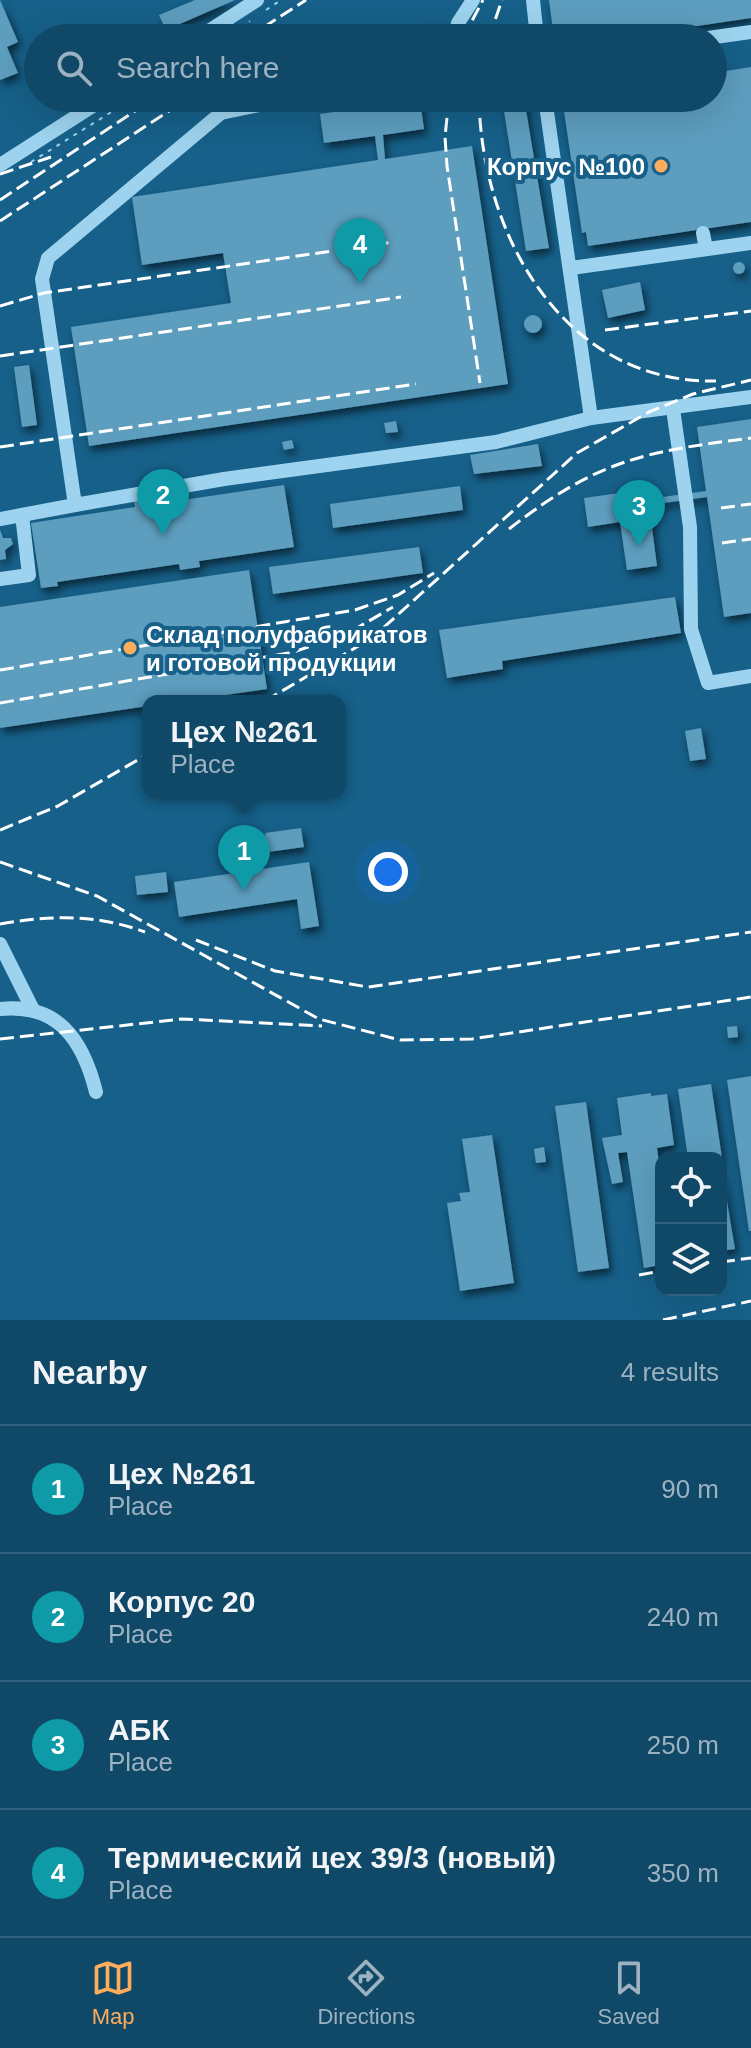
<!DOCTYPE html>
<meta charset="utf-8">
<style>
:root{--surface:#104867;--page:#1e5270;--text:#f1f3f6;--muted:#9cb2c0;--line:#30607b;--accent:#ffad5a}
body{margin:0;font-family:Arial,sans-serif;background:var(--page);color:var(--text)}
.controls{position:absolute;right:24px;bottom:24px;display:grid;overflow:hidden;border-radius:16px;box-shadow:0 8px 32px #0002}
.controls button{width:72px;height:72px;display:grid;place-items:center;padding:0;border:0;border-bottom:2px solid var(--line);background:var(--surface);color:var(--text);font:40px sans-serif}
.you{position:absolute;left:388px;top:872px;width:28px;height:28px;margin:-20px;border:6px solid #fff;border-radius:50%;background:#1a73e8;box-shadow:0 0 0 12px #1a73e833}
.badge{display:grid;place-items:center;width:52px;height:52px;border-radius:50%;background:var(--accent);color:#fff;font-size:26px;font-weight:700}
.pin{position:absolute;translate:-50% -66px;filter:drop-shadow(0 2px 4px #0008)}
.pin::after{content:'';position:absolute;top:42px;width:28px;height:24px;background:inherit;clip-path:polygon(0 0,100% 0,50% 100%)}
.popup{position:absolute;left:142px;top:695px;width:204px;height:104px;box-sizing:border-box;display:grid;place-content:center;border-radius:16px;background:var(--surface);filter:drop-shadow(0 2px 6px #0005);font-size:26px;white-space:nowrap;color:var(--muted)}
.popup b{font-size:30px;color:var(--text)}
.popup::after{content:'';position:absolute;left:50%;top:100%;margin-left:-16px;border:16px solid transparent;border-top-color:var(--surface)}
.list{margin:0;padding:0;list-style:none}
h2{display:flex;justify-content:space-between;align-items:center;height:104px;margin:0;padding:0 32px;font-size:34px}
h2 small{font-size:26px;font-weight:400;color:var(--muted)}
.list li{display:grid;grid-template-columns:52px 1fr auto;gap:24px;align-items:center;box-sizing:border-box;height:128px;padding:0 32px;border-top:2px solid var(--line)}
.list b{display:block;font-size:30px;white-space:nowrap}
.list p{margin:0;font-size:26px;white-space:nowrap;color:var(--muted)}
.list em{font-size:26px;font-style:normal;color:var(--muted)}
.icon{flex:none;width:44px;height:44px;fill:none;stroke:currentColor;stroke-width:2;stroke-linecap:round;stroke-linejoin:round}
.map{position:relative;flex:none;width:751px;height:1320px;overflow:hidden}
.search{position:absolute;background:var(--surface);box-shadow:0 8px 32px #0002;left:24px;right:24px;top:24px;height:88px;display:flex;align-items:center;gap:20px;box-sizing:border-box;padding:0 28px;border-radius:44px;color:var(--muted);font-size:30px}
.sheet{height:616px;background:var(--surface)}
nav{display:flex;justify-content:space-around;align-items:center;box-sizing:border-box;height:112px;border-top:2px solid var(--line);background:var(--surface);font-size:22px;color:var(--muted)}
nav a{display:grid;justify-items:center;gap:4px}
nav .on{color:var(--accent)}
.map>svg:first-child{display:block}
.building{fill:#5d9dbe;filter:url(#shadow)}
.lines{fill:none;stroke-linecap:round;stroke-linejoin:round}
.path{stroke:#9dd3ee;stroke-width:2;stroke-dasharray:4 6;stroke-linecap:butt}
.minor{stroke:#9dd3ee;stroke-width:14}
.rail{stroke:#fff;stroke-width:3;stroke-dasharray:14 6;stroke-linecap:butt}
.poi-dot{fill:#ffad5a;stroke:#166089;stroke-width:3}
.labels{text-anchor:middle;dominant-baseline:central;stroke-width:8;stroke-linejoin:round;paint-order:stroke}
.poi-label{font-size:24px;font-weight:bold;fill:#fff;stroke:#166089;text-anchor:end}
</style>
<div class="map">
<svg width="751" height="1320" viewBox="0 0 751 1320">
<defs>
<filter id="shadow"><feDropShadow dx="3" dy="5" stdDeviation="4" flood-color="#0009"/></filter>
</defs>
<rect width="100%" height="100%" fill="#166089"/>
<g class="building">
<polygon points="0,0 18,42 7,47 18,73 0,80"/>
<polygon points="195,0 235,0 166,30 159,15"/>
<polygon points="549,0 751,0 751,18 616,38 554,38"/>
<polygon points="441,24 443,38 357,38 357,36"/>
<polygon points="751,67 751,222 588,246 586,232 582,233 564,111 567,110 566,98 713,98 713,73"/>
<polygon points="502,98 524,98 549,248 526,251"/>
<polygon points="420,100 424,129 383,135 385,159 472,146 508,384 89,446 71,327 231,303 223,253 142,265 132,197 378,160 375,136 324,143 320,114"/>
<circle cx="739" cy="268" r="6"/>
<polygon points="640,282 645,310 608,318 602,290"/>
<circle cx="533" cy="324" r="9"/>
<polygon points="29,365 37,425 22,427 14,367"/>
<polygon points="751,419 751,613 724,617 707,497 649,505 657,566 627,570 620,522 588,527 584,498 627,492 628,499 648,499 706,491 697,427"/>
<polygon points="396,421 398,432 386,433 384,423"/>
<polygon points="292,440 294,448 284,450 282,442"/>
<polygon points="538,444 542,466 474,474 470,455"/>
<polygon points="284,485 294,547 199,561 200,567 180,570 179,564 57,582 58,586 41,588 31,523 135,507 134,499 140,498 142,506"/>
<polygon points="460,486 463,510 333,528 330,504"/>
<polygon points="0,530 3,538 11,538 13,544 5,550 6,559 0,560"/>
<polygon points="419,547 423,573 273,594 269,567"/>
<polygon points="249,570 267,689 183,701 148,701 148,706 0,728 0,607"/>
<polygon points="675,597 681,633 502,661 503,669 447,678 439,630"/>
<polygon points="701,728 706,759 690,761 685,731"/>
<polygon points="301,828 304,847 268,852 265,833"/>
<polygon points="309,862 319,926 301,929 297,899 179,917 174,882"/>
<polygon points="166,872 168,892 137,895 135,876"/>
<polygon points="737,1026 738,1037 728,1038 727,1027"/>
<polygon points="751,1076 751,1231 749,1231 727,1080"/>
<polygon points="711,1084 722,1158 688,1158 678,1089"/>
<polygon points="651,1093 651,1096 667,1094 674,1145 657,1148 661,1178 661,1265 644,1268 627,1152 618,1153 623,1182 612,1184 602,1138 622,1135 617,1098"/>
<polygon points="586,1102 609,1268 578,1272 555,1106"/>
<polygon points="492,1135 514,1283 460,1291 447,1203 461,1201 459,1193 470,1192 462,1139"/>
<polygon points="544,1147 546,1162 536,1163 534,1149"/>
<polygon points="721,1166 735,1249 721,1251"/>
</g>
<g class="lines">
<g class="path">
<polyline points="266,10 281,0"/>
<polyline points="224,38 250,21"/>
<polyline points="31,162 134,98"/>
</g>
<g class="minor">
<polyline points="533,0 537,38"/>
<polyline points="198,38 257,0"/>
<polyline points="455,38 458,23 473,0"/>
<polyline points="708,38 751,32"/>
<polyline points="293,98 221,113 48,258 42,279 75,505 224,479 496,442 591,418"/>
<polyline points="545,98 591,418 751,397"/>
<polyline points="0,165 105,98"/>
<polyline points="703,233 706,249"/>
<polyline points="571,268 751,243"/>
<polyline points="673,409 690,527 691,629 708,683 751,676"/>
<polyline points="0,519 75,505"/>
<polyline points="0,579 29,575 22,515"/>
<polyline points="0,944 32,1008"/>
<path d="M0 1009C58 1003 83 1040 96 1092"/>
</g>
<g class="rail">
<polyline points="247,38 306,0"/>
<polyline points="463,38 483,0"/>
<polyline points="489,38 502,0"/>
<polyline points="449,98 445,137 447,166 480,383"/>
<path d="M479 98C481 235 564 384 716 381"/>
<polyline points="0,174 51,157"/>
<polyline points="0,200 155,98"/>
<polyline points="0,221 189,98"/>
<polyline points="0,306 44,293 394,242"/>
<polyline points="605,330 751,311"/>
<polyline points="0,356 401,297"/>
<polyline points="0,447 416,384"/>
<polyline points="721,508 751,504"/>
<path d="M509 529C598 460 642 452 751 438"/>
<polyline points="722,543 751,539"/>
<polyline points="0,670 355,610 398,595 434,573"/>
<polyline points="265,701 372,638 577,453 649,412 693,394 751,380"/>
<polyline points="0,703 294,652 350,632 393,607"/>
<polyline points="0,830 58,806 148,754"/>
<polyline points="0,862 97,896 319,1019 400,1040 472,1039 751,997"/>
<path d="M0 924C51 915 96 914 145 932"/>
<polyline points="196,940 275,971 368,987 751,932"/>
<polyline points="0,1039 182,1019 322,1026"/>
<polyline points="721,1262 751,1258"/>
<polyline points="639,1275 661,1271"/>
<polyline points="663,1320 751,1301"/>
</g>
</g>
<g class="poi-dot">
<circle cx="661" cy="166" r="8"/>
<circle cx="130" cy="648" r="8"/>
</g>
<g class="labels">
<g class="poi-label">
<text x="645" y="166">Корпус №100</text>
<text x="146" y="634" text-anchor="start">Склад полуфабрикатов<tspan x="146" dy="28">и готовой продукции</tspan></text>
</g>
</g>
</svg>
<div class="controls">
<button><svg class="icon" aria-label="locate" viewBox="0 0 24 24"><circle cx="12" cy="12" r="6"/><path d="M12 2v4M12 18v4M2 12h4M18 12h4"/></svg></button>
<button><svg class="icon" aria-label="layers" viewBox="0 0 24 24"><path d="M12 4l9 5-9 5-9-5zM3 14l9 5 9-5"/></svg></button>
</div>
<div class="you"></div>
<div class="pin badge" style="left:244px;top:891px;background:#0f9aa8">1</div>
<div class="popup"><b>Цех №261</b>Place</div>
<div class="pin badge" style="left:163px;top:535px;background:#0f9aa8">2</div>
<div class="pin badge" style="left:639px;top:546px;background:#0f9aa8">3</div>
<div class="pin badge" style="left:360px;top:284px;background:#0f9aa8">4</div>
<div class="search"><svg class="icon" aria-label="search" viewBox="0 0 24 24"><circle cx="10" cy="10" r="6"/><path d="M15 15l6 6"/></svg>Search here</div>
</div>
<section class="sheet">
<h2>Nearby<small>4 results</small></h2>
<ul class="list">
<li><span class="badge" style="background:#0f9aa8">1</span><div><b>Цех №261</b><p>Place</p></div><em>90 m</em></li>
<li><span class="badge" style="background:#0f9aa8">2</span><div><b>Корпус 20</b><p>Place</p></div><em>240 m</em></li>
<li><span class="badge" style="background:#0f9aa8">3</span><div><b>АБК</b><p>Place</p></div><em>250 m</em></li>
<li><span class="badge" style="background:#0f9aa8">4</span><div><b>Термический цех 39/3 (новый)</b><p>Place</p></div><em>350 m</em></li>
</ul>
</section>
<nav>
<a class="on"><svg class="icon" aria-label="map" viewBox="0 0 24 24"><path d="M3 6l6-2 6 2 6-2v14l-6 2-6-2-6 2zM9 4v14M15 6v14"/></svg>Map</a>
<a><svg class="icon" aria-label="directions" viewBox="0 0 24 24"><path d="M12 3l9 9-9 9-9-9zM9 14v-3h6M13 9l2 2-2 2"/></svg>Directions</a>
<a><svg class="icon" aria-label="saved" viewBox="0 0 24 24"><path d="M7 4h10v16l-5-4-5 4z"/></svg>Saved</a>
</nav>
